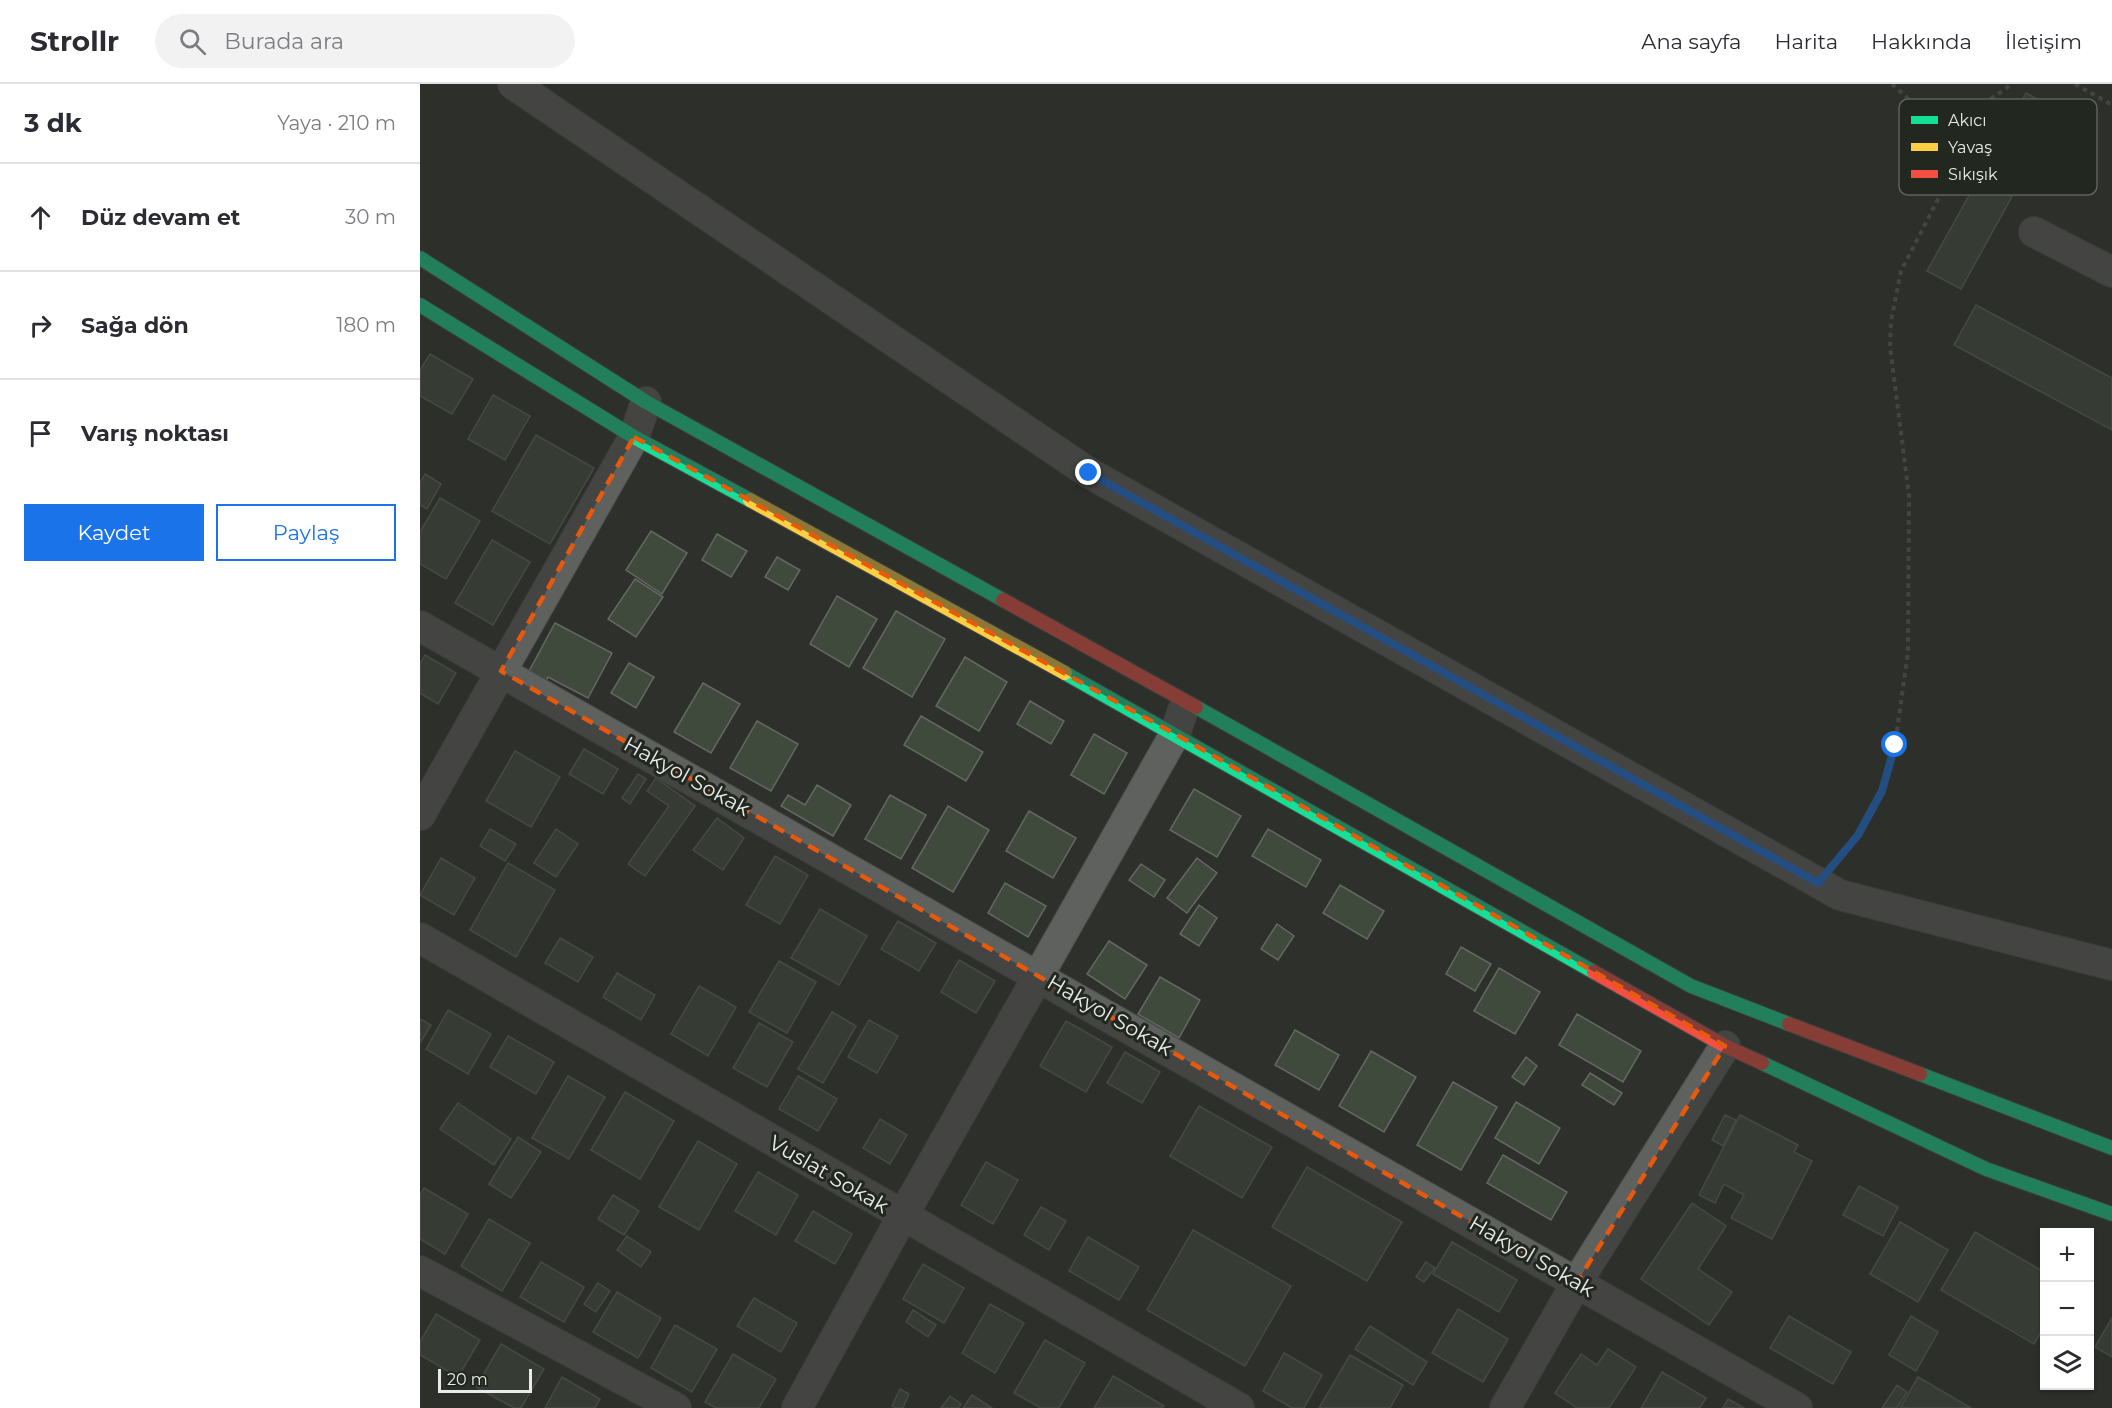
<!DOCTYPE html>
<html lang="tr">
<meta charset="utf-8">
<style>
:root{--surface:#fff;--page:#f2f2f3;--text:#2b2b33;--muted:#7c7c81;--line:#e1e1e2;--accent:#1a73e8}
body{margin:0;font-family:Montserrat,sans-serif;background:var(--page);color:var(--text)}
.controls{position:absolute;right:18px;bottom:18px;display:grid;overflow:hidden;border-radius:0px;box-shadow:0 2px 4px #0004}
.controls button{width:54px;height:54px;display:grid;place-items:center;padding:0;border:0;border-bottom:2px solid var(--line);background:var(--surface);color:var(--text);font:30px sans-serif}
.scale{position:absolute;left:18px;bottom:15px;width:94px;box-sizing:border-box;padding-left:6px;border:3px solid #e8ebe7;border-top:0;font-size:16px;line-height:21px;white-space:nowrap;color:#e8ebe7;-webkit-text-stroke:4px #222720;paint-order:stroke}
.stop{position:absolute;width:18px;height:18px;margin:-14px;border:4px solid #1a73e8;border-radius:50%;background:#fff}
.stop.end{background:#1a73e8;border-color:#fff;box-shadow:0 2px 6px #0008}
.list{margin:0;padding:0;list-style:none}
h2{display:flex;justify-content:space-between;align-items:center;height:78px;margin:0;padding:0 24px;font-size:26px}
h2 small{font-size:20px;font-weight:400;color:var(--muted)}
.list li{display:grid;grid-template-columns:39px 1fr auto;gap:18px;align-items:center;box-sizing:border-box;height:108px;padding:0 24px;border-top:2px solid var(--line)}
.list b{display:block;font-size:22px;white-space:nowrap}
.list em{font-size:20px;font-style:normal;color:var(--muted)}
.actions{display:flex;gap:12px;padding:18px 24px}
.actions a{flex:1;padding:14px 0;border:2px solid var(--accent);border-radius:0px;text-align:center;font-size:21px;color:var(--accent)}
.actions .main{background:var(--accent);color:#fff}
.icon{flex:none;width:33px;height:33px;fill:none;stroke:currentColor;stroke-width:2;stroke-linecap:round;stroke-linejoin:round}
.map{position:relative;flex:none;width:1692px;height:1324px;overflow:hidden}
header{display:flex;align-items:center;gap:36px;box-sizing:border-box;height:84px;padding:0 30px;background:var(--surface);border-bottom:2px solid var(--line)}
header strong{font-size:28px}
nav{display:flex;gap:33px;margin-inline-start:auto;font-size:21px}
.search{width:420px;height:54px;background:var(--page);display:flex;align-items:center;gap:15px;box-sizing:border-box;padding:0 21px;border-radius:33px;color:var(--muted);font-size:22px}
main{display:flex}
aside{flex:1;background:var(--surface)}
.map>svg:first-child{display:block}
.building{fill:#404a3c;stroke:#656764;stroke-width:1.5}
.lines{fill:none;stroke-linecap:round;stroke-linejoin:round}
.street-casing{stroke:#4b4d4a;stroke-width:32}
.fast-casing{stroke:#4b4d4a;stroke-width:16}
.slow-casing{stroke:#4b4d4a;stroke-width:16}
.jam-casing{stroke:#4b4d4a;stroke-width:16}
.path{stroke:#5e605e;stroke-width:4;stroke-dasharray:4.5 4.5;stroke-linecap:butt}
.street{stroke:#5f615f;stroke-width:30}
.fast{stroke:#16e098;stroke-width:14}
.slow{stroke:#ffcf43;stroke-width:14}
.jam{stroke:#f24e42;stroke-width:14}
.route{stroke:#1a73e8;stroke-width:8}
.marked{fill:none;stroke:#e8590c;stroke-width:4.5;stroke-dasharray:12 8;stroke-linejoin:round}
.labels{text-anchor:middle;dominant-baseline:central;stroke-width:6;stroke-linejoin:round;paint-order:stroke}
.street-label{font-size:21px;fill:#e8ebe7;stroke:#222720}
.key{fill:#222720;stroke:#5d625c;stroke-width:1.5}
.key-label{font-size:16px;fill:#e8ebe7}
</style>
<header>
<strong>Strollr</strong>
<div class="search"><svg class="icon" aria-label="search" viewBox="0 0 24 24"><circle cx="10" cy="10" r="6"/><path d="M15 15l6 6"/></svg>Burada ara</div>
<nav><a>Ana sayfa</a><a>Harita</a><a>Hakkında</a><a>İletişim</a></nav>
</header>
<main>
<aside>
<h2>3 dk<small>Yaya · 210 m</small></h2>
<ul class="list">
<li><svg class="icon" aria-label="ahead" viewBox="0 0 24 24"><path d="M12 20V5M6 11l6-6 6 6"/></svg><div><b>Düz devam et</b></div><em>30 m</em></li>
<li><svg class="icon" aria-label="right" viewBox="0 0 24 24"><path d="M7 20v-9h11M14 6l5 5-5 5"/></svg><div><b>Sağa dön</b></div><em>180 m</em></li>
<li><svg class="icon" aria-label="arrive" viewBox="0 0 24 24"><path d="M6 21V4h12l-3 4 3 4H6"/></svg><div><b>Varış noktası</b></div></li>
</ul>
<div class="actions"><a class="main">Kaydet</a><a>Paylaş</a></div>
</aside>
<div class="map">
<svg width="1692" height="1324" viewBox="0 0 1692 1324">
<rect width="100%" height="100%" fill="#2d302b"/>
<g class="building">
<polygon points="1606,9 1639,27 1541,205 1507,187"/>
<polygon points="1556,221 1692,294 1692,346 1534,261"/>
<polygon points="10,270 53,295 32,330 0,312 0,286"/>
<polygon points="73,311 110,332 85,376 48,355"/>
<polygon points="116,351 174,384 130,460 72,427"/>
<polygon points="5,390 21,400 7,425 0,421 0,399"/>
<polygon points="20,414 60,437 26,495 0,480 0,448"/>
<polygon points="231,447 267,469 242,510 206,486"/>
<polygon points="297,450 327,467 311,493 282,476"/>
<polygon points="72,456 110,478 73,541 35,519"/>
<polygon points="357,473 380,486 368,506 345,493"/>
<polygon points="215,495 243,513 216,553 188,535"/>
<polygon points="417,512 457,535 429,583 390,560"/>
<polygon points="476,527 525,555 492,613 443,584"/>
<polygon points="135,539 192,569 168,614 128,593 125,599 108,589"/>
<polygon points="5,571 36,589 18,620 0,609 0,580"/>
<polygon points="545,573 587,598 559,647 516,622"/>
<polygon points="209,579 234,593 216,624 191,609"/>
<polygon points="283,599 320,620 291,669 254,648"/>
<polygon points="610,617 644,637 631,660 597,640"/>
<polygon points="501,632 563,668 546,697 484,661"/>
<polygon points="337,637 378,660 351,707 310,684"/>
<polygon points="674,650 707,669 684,710 651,691"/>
<polygon points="164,665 198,685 183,710 149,690"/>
<polygon points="95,667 140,693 111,743 66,717"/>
<polygon points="218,690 226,695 210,720 202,714"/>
<polygon points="236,694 275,722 225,792 208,780 249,722 227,707"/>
<polygon points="397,701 431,721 413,752 361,722 368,711 385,721"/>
<polygon points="774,705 821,732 797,773 750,746"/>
<polygon points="470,711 506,731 481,775 445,755"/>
<polygon points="528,722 569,746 533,808 492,784"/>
<polygon points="609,727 656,754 633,794 586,767"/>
<polygon points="297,734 324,754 303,786 273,766"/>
<polygon points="70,745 96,760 85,777 60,762"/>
<polygon points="136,745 158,760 136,793 114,779"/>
<polygon points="848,745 901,776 886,803 832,772"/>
<polygon points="355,772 388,791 360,840 326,821"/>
<polygon points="21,774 55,794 34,831 0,811"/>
<polygon points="777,774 797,789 767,829 747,814"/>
<polygon points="88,779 135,806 96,873 50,846"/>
<polygon points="721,780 745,796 734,813 709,796"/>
<polygon points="585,799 626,822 608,853 568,829"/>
<polygon points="920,801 964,827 947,855 903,829"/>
<polygon points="779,821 797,834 779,862 760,850"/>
<polygon points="400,825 447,852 419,901 371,874"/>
<polygon points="478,837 516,859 499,887 461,865"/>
<polygon points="857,840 874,852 858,876 841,865"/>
<polygon points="140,854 173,873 158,898 125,879"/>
<polygon points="689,857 727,881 705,915 667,890"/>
<polygon points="1041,863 1071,880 1055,907 1026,890"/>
<polygon points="539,876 575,897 556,929 521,908"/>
<polygon points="359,877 396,898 367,949 329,928"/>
<polygon points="1079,884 1120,908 1095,950 1054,927"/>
<polygon points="197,889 235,911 221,936 183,913"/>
<polygon points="740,893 780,916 759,954 718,930"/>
<polygon points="279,902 316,923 288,972 251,950"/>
<polygon points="28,926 71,950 48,990 6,965"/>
<polygon points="412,928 436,942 403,999 378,985"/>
<polygon points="1157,930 1221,967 1203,998 1139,961"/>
<polygon points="0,935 11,941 0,959"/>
<polygon points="449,936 478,952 457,989 428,973"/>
<polygon points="646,937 692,963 666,1008 620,982"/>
<polygon points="339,939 373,958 347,1003 313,984"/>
<polygon points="875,946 919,971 899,1006 855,981"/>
<polygon points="88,952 134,978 116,1010 70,983"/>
<polygon points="951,967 996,993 964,1048 919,1022"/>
<polygon points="705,968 740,988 722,1019 687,999"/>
<polygon points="1106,973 1117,982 1104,1001 1092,993"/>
<polygon points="1170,989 1202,1009 1194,1021 1162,1001"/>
<polygon points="148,992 185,1013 149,1075 112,1054"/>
<polygon points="378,992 417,1015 398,1047 359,1025"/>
<polygon points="1033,998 1077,1023 1041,1086 997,1061"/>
<polygon points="205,1008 254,1037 220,1095 171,1066"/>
<polygon points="1096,1018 1140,1044 1119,1080 1075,1054"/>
<polygon points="38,1019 91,1055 74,1081 20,1045"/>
<polygon points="779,1022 852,1063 822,1114 750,1072"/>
<polygon points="1305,1031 1316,1036 1303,1062 1292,1056"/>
<polygon points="1320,1031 1378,1061 1374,1068 1392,1077 1352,1155 1311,1134 1324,1111 1304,1100 1295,1119 1279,1111"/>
<polygon points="460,1035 487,1051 470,1080 443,1064"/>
<polygon points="98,1053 121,1068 91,1114 69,1100"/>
<polygon points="278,1057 317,1080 279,1146 239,1123"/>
<polygon points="1083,1071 1147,1108 1131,1136 1067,1099"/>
<polygon points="566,1078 598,1096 573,1140 541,1121"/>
<polygon points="887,1083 982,1138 947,1197 852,1143"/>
<polygon points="338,1088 378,1111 356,1151 315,1127"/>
<polygon points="1439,1102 1478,1123 1463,1152 1423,1131"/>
<polygon points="4,1104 48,1130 25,1170 0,1155 0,1111"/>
<polygon points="193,1111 219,1127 204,1151 178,1135"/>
<polygon points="1272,1119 1306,1142 1278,1185 1312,1208 1289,1241 1221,1195"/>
<polygon points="621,1123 646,1137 629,1166 604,1151"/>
<polygon points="393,1127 432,1150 415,1180 375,1157"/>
<polygon points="69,1135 110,1159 82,1207 41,1182"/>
<polygon points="1480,1138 1528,1166 1498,1218 1450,1190"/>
<polygon points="773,1146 871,1202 825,1282 727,1226"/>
<polygon points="1555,1148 1624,1188 1624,1243 1614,1260 1521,1206"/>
<polygon points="207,1152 231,1168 221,1183 197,1166"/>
<polygon points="668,1153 719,1183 699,1216 649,1187"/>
<polygon points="1032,1158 1097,1196 1079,1228 1013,1190"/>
<polygon points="121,1178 164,1203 144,1238 100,1213"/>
<polygon points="1006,1178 1015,1184 1004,1198 996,1193"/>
<polygon points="503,1180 544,1204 524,1239 483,1215"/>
<polygon points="178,1199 190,1207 176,1228 164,1220"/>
<polygon points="197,1208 241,1234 218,1274 173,1248"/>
<polygon points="334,1214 377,1239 361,1268 317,1242"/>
<polygon points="570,1220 604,1239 575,1289 542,1269"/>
<polygon points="1038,1225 1088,1255 1063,1298 1012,1269"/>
<polygon points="493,1226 516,1241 508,1253 486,1238"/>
<polygon points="16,1230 60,1256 38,1293 0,1271 0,1258"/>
<polygon points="1369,1232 1431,1268 1413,1300 1350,1264"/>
<polygon points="1491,1232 1518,1248 1496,1287 1469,1271"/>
<polygon points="1692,1234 1692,1273 1675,1263"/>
<polygon points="255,1241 297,1265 272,1308 231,1284"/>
<polygon points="950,1242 1007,1278 993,1301 935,1265"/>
<polygon points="625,1256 665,1279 639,1324 621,1324 594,1309"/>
<polygon points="81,1260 124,1285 101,1324 94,1324 56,1303"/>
<polygon points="1188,1265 1216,1283 1189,1324 1157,1324 1135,1309 1161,1270 1177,1281"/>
<polygon points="864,1269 902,1291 884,1324 872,1324 843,1307"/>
<polygon points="313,1270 356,1295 339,1324 296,1324 285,1318"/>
<polygon points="930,1271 983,1301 970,1324 899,1324"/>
<polygon points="1242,1288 1286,1314 1280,1324 1221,1324"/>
<polygon points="693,1292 744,1322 742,1324 674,1324"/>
<polygon points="142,1293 180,1315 175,1324 125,1324"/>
<polygon points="1498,1293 1551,1324 1480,1324"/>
<polygon points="1477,1301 1487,1308 1477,1324 1462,1324"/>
<polygon points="480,1305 489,1310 483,1324 476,1324 472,1322"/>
<polygon points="552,1311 572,1324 543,1324"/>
<polygon points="530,1312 541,1320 539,1324 521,1324"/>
<polygon points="1308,1315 1324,1324 1303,1324"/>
</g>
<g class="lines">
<defs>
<g id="street">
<polyline points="93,0 669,389 1420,811 1692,881"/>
<polyline points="1614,148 1692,188"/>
<polyline points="0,542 1377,1324"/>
<polyline points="0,731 214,353 226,318"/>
<polyline points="0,854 819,1324"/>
<polyline points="0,1187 256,1324"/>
<polyline points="377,1324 482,1133 755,650 763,626"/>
<polyline points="1085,1324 1157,1198 1305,962"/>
</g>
<g id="fast">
<polyline points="0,174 226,318 583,516"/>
<polyline points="0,221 214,353 330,416"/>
<polyline points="645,589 1174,888"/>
<polyline points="776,623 1271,902 1369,940"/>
<polyline points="1342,979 1566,1085 1692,1130"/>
<polyline points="1500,990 1692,1064"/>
</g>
<polyline id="slow" points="330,416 645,589"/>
<g id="jam">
<polyline points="583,516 776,623"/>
<polyline points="1174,888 1305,962 1342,979"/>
<polyline points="1369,940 1500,990"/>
</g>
</defs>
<use href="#street" class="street-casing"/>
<use href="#fast" class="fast-casing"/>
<use href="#slow" class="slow-casing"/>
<use href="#jam" class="jam-casing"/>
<g class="path">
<polyline points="1472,0 1504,29 1525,64 1526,100"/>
<polyline points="1655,0 1692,21"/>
<polyline points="1418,776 1438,751 1462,707 1475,661 1488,568 1489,412 1470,262 1471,237 1481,187 1560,34 1571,15 1592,0"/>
</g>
<use href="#street" class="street"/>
<use href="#fast" class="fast"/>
<use href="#slow" class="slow"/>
<use href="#jam" class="jam"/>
</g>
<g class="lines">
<polyline class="route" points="669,389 1398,799 1438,751 1462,707 1475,661"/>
</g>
<path d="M0 0H1692V1324H0ZM214 353 755 650 1305 962 1157 1198 81 587Z" fill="#2d302b" fill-opacity=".55" fill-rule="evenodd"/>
<path class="marked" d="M214 353 755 650 1305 962 1157 1198 81 587Z"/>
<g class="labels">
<g class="street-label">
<text transform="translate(267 692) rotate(29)">Hakyol Sokak</text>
<text transform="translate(690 931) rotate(30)">Hakyol Sokak</text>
<text transform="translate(409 1090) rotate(30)">Vuslat Sokak</text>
<text transform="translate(1112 1172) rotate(30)">Hakyol Sokak</text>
</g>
</g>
<rect x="1479" y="15" width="198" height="96" rx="9" class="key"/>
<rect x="1491" y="32" width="27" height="8" fill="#16e098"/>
<rect x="1491" y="59" width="27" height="8" fill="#ffcf43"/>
<rect x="1491" y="86" width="27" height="8" fill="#f24e42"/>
<g class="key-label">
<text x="1528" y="42">Akıcı</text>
<text x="1528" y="69">Yavaş</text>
<text x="1528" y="96">Sıkışık</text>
</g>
</svg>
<div class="controls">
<button>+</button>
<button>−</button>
<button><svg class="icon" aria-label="layers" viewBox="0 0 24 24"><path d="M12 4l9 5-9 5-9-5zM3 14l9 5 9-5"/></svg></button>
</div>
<div class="scale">20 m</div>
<div class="stop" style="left:1475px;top:661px"></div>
<div class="stop end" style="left:669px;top:389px"></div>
</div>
</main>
